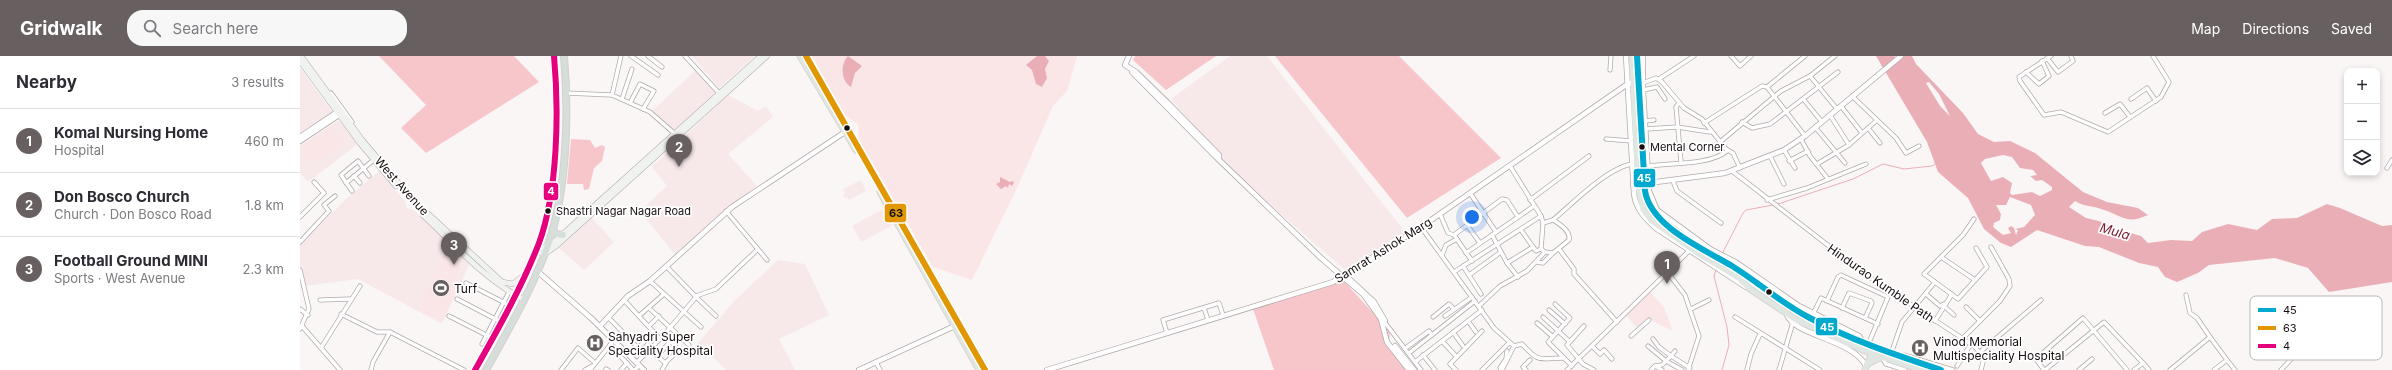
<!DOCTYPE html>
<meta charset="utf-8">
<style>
:root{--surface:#fff;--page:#f7f7f7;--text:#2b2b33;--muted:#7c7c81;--line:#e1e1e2;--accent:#675f60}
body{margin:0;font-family:Inter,sans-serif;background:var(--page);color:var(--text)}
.controls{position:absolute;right:12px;top:12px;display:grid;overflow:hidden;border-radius:8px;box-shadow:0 2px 6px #0003}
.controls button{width:36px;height:36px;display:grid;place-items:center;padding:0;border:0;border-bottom:1px solid var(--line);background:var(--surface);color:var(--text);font:20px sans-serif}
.you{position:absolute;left:1172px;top:161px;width:14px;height:14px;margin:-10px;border:3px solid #fff;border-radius:50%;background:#1a73e8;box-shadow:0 0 0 6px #1a73e833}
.badge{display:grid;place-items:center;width:26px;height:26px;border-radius:50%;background:var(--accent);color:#fff;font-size:13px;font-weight:700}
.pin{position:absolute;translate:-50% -33px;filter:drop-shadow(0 1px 2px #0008)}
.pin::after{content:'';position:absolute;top:21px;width:14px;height:12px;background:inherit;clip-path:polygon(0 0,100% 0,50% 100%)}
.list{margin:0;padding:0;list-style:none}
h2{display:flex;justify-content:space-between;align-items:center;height:52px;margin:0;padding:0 16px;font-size:17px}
h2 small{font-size:13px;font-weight:400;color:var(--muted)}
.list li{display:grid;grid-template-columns:26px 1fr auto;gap:12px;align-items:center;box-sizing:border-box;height:64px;padding:0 16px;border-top:1px solid var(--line)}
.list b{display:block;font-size:15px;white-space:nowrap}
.list p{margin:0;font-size:13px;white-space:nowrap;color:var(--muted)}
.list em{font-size:13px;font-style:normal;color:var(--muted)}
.icon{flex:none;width:22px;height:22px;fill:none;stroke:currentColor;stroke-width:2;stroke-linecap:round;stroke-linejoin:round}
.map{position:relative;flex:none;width:2092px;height:314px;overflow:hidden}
header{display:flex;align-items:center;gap:24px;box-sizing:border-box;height:56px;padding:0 20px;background:var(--accent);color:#fff}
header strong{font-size:19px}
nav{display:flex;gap:22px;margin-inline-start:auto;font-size:14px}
.search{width:280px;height:36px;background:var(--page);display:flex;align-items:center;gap:10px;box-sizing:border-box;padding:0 14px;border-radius:16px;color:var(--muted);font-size:15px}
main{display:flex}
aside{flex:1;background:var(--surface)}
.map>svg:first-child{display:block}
.built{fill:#f7e9ea}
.green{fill:#fbe6e7}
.forest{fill:#f6c6cb}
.water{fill:#eaafb6;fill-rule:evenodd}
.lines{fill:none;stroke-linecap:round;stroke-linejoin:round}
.stream{stroke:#eaafb6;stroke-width:1}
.river{stroke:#eaafb6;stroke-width:5.5}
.minor-casing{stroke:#b2abab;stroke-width:5}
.tertiary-casing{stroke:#b2abab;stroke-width:6}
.secondary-casing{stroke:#b2abab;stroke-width:6}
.primary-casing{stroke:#d4d0d1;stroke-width:7}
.trunk-casing{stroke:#d4d0d1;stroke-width:8}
.minor{stroke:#fefefe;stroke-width:3.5}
.tertiary{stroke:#fefefe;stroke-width:4.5}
.secondary{stroke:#f0f2f0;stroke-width:5}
.primary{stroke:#e0e6e2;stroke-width:5.5}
.trunk{stroke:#d6deda;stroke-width:6}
.bus-1-casing{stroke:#fff;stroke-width:9}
.bus-2-casing{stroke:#fff;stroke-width:9}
.bus-3-casing{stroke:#fff;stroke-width:9}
.bus-1{stroke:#00a9ce;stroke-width:6}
.bus-2{stroke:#e19702;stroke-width:6}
.bus-3{stroke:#e5007d;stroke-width:6}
.bus-dot{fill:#180e0f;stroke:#fff;stroke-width:1.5}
.labels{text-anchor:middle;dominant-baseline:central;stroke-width:3.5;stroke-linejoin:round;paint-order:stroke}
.bus-label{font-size:11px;fill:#180e0f;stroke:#fff;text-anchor:start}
.street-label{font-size:12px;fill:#180e0f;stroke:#fff}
.poi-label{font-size:12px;fill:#180e0f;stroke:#fff;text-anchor:start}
.water-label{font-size:13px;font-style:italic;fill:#79182f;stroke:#fff}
.key{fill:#fff;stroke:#bab7b7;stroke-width:1}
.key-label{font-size:11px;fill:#180e0f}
.line-badge{stroke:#fff;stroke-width:1.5}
.badge-label{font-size:11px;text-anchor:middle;font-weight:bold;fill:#fff}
.pale-badge-label{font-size:11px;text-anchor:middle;font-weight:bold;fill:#111}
</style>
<header>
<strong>Gridwalk</strong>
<div class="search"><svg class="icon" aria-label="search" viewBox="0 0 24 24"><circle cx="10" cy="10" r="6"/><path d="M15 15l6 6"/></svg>Search here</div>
<nav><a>Map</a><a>Directions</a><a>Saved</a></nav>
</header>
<main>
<aside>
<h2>Nearby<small>3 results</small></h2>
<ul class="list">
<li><span class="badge">1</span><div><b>Komal Nursing Home</b><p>Hospital</p></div><em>460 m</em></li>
<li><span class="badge">2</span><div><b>Don Bosco Church</b><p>Church · Don Bosco Road</p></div><em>1.8 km</em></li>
<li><span class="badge">3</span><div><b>Football Ground MINI</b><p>Sports · West Avenue</p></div><em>2.3 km</em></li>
</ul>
</aside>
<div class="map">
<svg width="2092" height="314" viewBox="0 0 2092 314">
<rect width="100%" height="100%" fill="#faf6f6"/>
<g class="built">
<polygon points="392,0 455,0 419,32"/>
<polygon points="930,0 967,0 1105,176 1047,213 1044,213 936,119 871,43"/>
<polygon points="0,12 33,57 0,77"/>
<polygon points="397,13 418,37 375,76 350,57"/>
<polygon points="428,39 458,55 466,50 473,61 428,98 457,130 425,154 375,199 340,155 367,130 352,111"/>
<polygon points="38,65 42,67 59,87 8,126 0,117 0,89"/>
<polygon points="79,115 105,145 107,152 114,154 170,207 142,268 58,223 5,230 0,215 0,189 44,145"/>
<polygon points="561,124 566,135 549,144 547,141 544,142 543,139 545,138 543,133"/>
<polygon points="583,153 593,169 561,186 552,170"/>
<polygon points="292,162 314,186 284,214 259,192"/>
<polygon points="478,204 505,208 529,259 479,283 495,314 426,314 398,287 435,244"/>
</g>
<g class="green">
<polygon points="512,0 777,0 767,35 753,50 717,132 672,224 633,211 559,83 558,68 546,60"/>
<polygon points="32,71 45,86 22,104 10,105 0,92"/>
<polygon points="145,197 154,200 146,217 138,213"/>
<polygon points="155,201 163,205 156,221 147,217"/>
<polygon points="137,215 160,226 143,265 119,255"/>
<polygon points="1349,235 1364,251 1373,275 1350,264 1339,274 1325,258"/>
</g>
<g class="forest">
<polygon points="79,0 214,0 239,26 126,97 101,72 126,49"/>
<polygon points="835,0 916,0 866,34 833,4"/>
<polygon points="975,0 1099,0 1201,102 1107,162"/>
<polygon points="271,83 290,84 295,92 302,89 305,91 302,105 294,112 289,133 284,134 283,128 267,128"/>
<polygon points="1041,222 1089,274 1090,280 1088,283 1104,309 1112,314 974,314 952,250"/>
</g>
<g class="water">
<path d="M548 0 562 10 555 17 551 31C541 25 540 8 548 0Z"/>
<polygon points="737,0 745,0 749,5 745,13 747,22 742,31 736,28 732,14 726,9"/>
<path d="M1576 0H1588L1595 6 1599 0H1612L1616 8 1663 57 1678 78 1694 86 1710 85 1735 97 1783 136 1807 146 1838 152 1848 159C1826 169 1823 160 1804 154 1792 149 1787 152 1775 145L1769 151 1786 162 1799 165 1813 172 1841 180 1848 187 1871 184 1892 185 1902 176 1928 168 1957 174 1972 163 1997 162 2027 148 2040 152 2082 170 2092 169V226L2029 236 2008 212 1975 202 1909 209 1898 217 1877 226 1865 221 1858 211 1839 207 1799 191 1785 190 1737 174 1711 191 1701 187 1684 173 1668 142 1638 116 1627 86ZM1629 26 1639 38 1650 60 1640 50 1626 27ZM1703 99 1712 101 1720 112 1733 114 1737 119 1730 120 1736 125 1742 124 1752 131V134L1740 140 1732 136 1712 139 1710 137 1712 127 1703 121 1691 125 1681 107 1685 103ZM1710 141 1731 149 1735 159 1724 171 1715 173 1718 174 1716 179 1714 172 1711 170 1708 172 1711 177 1703 179 1693 171 1694 167 1700 164 1701 158 1696 149H1706Z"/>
<polygon points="700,121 710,126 713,125 714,127 712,130 709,128 708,132 706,130 701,133 696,128 700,126"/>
</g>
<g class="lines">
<g class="stream">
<polyline points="1478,148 1553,123 1583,108 1604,113 1632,110 1635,108"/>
<polyline points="1422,198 1443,157 1446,154 1473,149"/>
<polyline points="1416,214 1414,220 1427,271 1429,289 1422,314"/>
</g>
<polyline class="river" points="1591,0 1597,10"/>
<defs>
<g id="minor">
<polyline points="331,0 358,19"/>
<polyline points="348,0 362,11"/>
<polyline points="385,0 419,37"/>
<polyline points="1431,0 1440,10 1451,0"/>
<polyline points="1751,0 1719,21 1720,25 1744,59 1761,56 1808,76 1861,41 1869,26 1853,0"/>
<polyline points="1747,2 1758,16 1773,5 1771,0"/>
<polyline points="1310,14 1311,0"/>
<polyline points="1726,16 1739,28 1749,20 1742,5"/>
<polyline points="1510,20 1537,53"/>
<polyline points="1359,23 1394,0"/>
<polyline points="1343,27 1356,22 1362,26 1384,52 1402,63 1426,93 1433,97 1440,112"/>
<polyline points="1467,31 1505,80"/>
<polyline points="1343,34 1357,31 1365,43"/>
<polyline points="31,37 52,66"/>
<polyline points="266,37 312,39 350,56 375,78"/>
<polyline points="312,39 321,0"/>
<polyline points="1552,40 1596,82 1606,97 1619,90"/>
<polyline points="322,43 332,13"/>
<polyline points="1831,43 1847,32 1856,45"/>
<polyline points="1504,44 1522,66"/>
<polyline points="330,47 340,28 354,35 343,53"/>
<polyline points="1379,47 1376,51 1381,106"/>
<polyline points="1541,50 1562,77"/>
<polyline points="1805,57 1820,48 1830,61"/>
<polyline points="1530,59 1549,89"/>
<polyline points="1345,65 1354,64"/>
<polyline points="1442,66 1452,72 1470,68 1538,16"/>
<polyline points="1404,67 1462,30 1467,31 1505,0"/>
<polyline points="1515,71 1545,107"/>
<polyline points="1568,72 1580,87"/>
<polyline points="1346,73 1377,71 1410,76"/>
<polyline points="1306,83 1331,85"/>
<polyline points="1501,83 1510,100 1528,123"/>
<polyline points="1420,86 1481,35 1510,20 1535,0"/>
<polyline points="1484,94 1495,112"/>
<polyline points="1470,100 1484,128"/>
<polyline points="1489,105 1508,95"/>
<polyline points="1517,108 1549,89 1576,65"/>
<path d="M1210 110 1241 160 1243 167 1241 193 1245 196 1253 197 1269 184C1271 175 1260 168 1253 164L1243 167"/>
<path d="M1348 110C1370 107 1411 109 1427 95"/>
<polyline points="2087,112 2092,104"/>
<polyline points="1432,115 1569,221 1674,290 1684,302 1681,314"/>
<polyline points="54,120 60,127"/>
<polyline points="1373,125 1377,135 1421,167"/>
<polyline points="46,127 76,102"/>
<polyline points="52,135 41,119 58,105 69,120"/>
<polyline points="1170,137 1196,176"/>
<polyline points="1230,144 1289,100"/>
<polyline points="1467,144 1507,132 1566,108"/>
<polyline points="426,155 467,204"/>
<polyline points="1140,158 1148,177 1154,179 1172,205"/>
<polyline points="0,161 24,137 14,126"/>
<polyline points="1674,163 1663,179 1624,218 1658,243 1687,211 1676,192"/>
<path d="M1253 164C1272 148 1307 112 1332 108"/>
<polyline points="1167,169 1180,187"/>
<path d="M1121 171 1194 272 1214 290 1222 288C1240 308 1239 302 1264 302"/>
<polyline points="1221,174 1236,195 1241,193"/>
<polyline points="1154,179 1202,143 1207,144 1218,161"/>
<polyline points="1192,179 1207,207 1218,221"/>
<polyline points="0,186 29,155 24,149 35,140"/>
<polyline points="1259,193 1274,213 1274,218 1317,266"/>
<polyline points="1166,197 1234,150"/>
<polyline points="1142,199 1146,189 1157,183"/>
<polyline points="1641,201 1675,224"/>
<polyline points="1237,206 1243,207 1253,197"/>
<polyline points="1207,207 1233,191"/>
<polyline points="1163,210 1181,238"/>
<polyline points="0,214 9,253 0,273"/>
<polyline points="1154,216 1241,160"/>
<polyline points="1368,217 1385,239 1399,280 1388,314"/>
<polyline points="1169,219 1201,196"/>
<polyline points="350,225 401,271"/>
<polyline points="166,227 209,249"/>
<polyline points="1626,238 1640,250 1646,247"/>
<polyline points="1886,239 1890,257 1897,262 1910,281"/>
<polyline points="396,240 416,233 457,194"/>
<polyline points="396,241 416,260"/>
<polyline points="157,243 201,266"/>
<polyline points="20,244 51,243"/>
<polyline points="324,244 360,283"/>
<polyline points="1527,245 1538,221 1541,219 1588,241 1568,289"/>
<polyline points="1255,248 1270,262 1248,286 1272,310"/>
<polyline points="1179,250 1200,230 1227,215 1245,196"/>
<polyline points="1645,251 1654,259"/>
<polyline points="1666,251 1680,265"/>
<polyline points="349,252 389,289"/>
<polyline points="904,252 908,264"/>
<polyline points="1542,252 1549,237 1571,245 1572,247 1565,262"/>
<polyline points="0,253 8,259"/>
<polyline points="1391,253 1409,244"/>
<polyline points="1249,254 1265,268"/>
<polyline points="41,258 77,276 90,276 164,314"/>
<polyline points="1513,258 1521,242 1578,268"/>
<polyline points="340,259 364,238"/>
<polyline points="149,260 192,282"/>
<polyline points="1145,260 1172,241"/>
<polyline points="308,261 338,292 354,276"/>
<polyline points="1133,261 1149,248 1154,253"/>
<polyline points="1243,261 1269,285"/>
<polyline points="1435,261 1520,314"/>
<polyline points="1168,265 1176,276"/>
<polyline points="1635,265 1652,238"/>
<polyline points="1237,267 1252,280"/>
<polyline points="1086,268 1121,314"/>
<polyline points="350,269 359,260"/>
<polyline points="2,270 21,292 60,230"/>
<polyline points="1284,270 1267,289 1283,308 1294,314"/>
<polyline points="1153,276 1163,290"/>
<polyline points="867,277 863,264 919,247 923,259"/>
<polyline points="364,279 382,297"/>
<polyline points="1331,280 1349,264"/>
<polyline points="1663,282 1700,245 1710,230 1709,223 1691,191"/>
<polyline points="1353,283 1359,291 1371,300 1375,295"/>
<polyline points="1142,285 1155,299"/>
<polyline points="182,288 209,236"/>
<polyline points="310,289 333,314"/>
<polyline points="1292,290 1300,298 1304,294 1312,303"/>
<polyline points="1348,290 1366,305 1382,314"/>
<polyline points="1107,291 1129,275 1132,279"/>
<polyline points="21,292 40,314"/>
<polyline points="350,293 365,307 379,294"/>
<polyline points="1592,295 1602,266 1635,226"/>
<polyline points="1680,296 1741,244"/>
<polyline points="1109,297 1175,245"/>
<polyline points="1123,299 1135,314"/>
<polyline points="1604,299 1653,314"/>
<polyline points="357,300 370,286"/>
<polyline points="1582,302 1586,308 1605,314"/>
<polyline points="337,306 364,279 396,241 366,210"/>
<polyline points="576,306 580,314"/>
<polyline points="1115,306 1182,254"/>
<polyline points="1843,307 1849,314"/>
<polyline points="1355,310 1362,314"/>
<polyline points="1657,310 1671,288"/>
<polyline points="306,313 308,314"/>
<polyline points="71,314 73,306 90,276"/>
<polyline points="261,314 278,292 295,307"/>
<polyline points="285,314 292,310"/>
<polyline points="290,314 314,284"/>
<polyline points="321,314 327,307"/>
<polyline points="335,314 339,309"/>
<polyline points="362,314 366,307"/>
<polyline points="1156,314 1150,308 1182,275"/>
<polyline points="1182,314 1209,287"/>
<polyline points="1202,314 1214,290"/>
<polyline points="1202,314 1200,312 1206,303 1207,295"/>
<polyline points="1226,314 1223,311 1230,304"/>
<polyline points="1267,314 1389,195"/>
<polyline points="1351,314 1355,310 1362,309 1371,300 1390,312"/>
<polyline points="1447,314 1451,298 1460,278"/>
<polyline points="1479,314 1493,266"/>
<polyline points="1744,314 1736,303 1783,262 1827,314"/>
<polyline points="1745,314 1804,266 1843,307 1834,314"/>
<polyline points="1779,314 1792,303"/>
<polyline points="1870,314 1910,281 1927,304"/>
<polyline points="1914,314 1927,304 1935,314"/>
<polyline points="1981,314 1993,301 2004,295"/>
</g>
<g id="tertiary">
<polyline points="829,0 825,9 836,16 870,49 919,99 919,102"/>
<path d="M1326 0 1334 138C1336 153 1345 163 1357 173L1446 231"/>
<polyline points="1343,0 1343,34 1349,135 1357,154 1410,193 1437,207 1499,250 1559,280 1563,286"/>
<polyline points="832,16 916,101 1021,202 1064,239 1081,263 1087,286 1109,314"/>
<polyline points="0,81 40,54"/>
<polyline points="0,85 42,57"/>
<polyline points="1333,129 1425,117 1484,94 1505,80 1601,0"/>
<polyline points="237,215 291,262 344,314"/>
<polyline points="1045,219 1074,246 1085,265"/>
<path d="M1487 259C1495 280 1552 283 1566 310"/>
<polyline points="300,270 328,240 350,225 432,151 545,76"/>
<polyline points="1095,290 1114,314"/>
<polyline points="559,314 657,269"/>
<polyline points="747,314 1033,226 1121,171 1329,27 1343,27"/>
</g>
<g id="secondary">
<polyline points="1,0 62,84 113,144 202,226 213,228 223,220"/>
<polyline points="0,5 60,87 96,130"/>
<path d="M123 159C154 188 185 224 223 243"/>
<polyline points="237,192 243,192 253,187 461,0"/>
<polyline points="234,197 246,197 256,190 467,0"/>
</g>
<g id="primary">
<polyline points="500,0 556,94"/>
<polyline points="506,0 685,314"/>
<polyline points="1332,0 1338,129 1343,153 1352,165 1399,198 1439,222 1450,233 1495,263 1572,298 1622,314"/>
<path d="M1337 0 1345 135C1351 171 1404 193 1432 210 1458 226 1481 247 1508 261 1550 284 1596 299 1641 314"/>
<polyline points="580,136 679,314"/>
<polyline points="1567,308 1581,301"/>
<polyline points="1565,314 1573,295"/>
</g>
<g id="trunk">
<polyline points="253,173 256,178 263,179"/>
<path d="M175 314C198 273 222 231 239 187 258 135 259 54 254 0"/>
<path d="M186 314C208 274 233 232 248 189 267 135 269 57 264 0"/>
</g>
</defs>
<use href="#minor" class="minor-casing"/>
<use href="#tertiary" class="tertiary-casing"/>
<use href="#secondary" class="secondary-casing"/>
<use href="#primary" class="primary-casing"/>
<use href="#trunk" class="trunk-casing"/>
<use href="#minor" class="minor"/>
<use href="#tertiary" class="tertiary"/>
<use href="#secondary" class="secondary"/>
<use href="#primary" class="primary"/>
<use href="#trunk" class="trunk"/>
<defs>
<path id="bus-1" d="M1337 0 1345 135C1351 171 1404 193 1432 210 1458 226 1481 247 1508 261 1550 284 1596 299 1641 314"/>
<polyline id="bus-2" points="506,0 685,314"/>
<path id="bus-3" d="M175 314C198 273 222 231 239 187 258 135 259 54 254 0"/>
</defs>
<use href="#bus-1" class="bus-1-casing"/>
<use href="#bus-2" class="bus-2-casing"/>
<use href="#bus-3" class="bus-3-casing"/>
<use href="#bus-1" class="bus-1"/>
<use href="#bus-2" class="bus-2"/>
<use href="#bus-3" class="bus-3"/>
</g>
<defs>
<symbol id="stadium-disc" viewBox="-11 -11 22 22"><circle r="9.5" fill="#675f60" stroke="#fff"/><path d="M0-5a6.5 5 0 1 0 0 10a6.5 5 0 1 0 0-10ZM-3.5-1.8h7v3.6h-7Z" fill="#fff"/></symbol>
<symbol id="hospital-disc" viewBox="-11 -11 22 22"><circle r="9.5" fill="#675f60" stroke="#fff"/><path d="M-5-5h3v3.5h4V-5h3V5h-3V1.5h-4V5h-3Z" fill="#fff"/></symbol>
</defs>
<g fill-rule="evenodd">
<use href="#stadium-disc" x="131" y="222" width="20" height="20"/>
<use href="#hospital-disc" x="285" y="277" width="20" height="20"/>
<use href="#hospital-disc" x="1610" y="282" width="20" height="20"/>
</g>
<g class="bus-dot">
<circle cx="547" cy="72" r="3.5"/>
<circle cx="1342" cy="91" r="3.5"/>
<circle cx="248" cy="155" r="3.5"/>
<circle cx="1469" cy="236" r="3.5"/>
</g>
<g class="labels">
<g class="bus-label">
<text x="1350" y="91">Mental Corner</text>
<text x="256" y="155">Shastri Nagar Nagar Road</text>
</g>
<g class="street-label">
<text transform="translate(102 130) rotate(48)">West Avenue</text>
<text transform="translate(1083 194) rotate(-32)">Samrat Ashok Marg</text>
<text transform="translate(1581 227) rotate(35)">Hindurao Kumble Path</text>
</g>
<g class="poi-label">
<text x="154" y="232">Turf</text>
<text x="308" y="280">Sahyadri Super<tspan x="308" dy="14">Speciality Hospital</tspan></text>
<text x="1633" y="285">Vinod Memorial<tspan x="1633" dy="14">Multispeciality Hospital</tspan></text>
</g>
<g class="water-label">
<text transform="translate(1815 175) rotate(16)">Mula</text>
</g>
</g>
<rect x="1950" y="240" width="132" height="64" rx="6" class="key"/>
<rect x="1958" y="252" width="18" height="4" fill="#00a9ce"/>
<rect x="1958" y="270" width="18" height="4" fill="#e19702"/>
<rect x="1958" y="288" width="18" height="4" fill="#e5007d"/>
<g class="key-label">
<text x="1983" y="258">45</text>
<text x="1983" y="276">63</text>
<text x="1983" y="294">4</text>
</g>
<g class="line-badge">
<rect x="1333" y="112" width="23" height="20" rx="4" fill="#00a9ce"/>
<rect x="243" y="126" width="16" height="19" rx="4" fill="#e5007d"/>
<rect x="584" y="147" width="23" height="20" rx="4" fill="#e19702"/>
<rect x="1515" y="261" width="23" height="19" rx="4" fill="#00a9ce"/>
</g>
<g class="badge-label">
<text x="1344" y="126">45</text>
<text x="251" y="139">4</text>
<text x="1527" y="275">45</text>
</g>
<g class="pale-badge-label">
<text x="596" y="161">63</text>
</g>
</svg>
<div class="controls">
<button>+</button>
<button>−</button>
<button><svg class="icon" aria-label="layers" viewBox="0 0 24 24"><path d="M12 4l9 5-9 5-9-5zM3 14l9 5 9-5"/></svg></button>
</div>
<div class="you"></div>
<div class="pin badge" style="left:1367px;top:228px">1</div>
<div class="pin badge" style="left:379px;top:111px">2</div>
<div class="pin badge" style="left:154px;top:209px">3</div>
</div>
</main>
